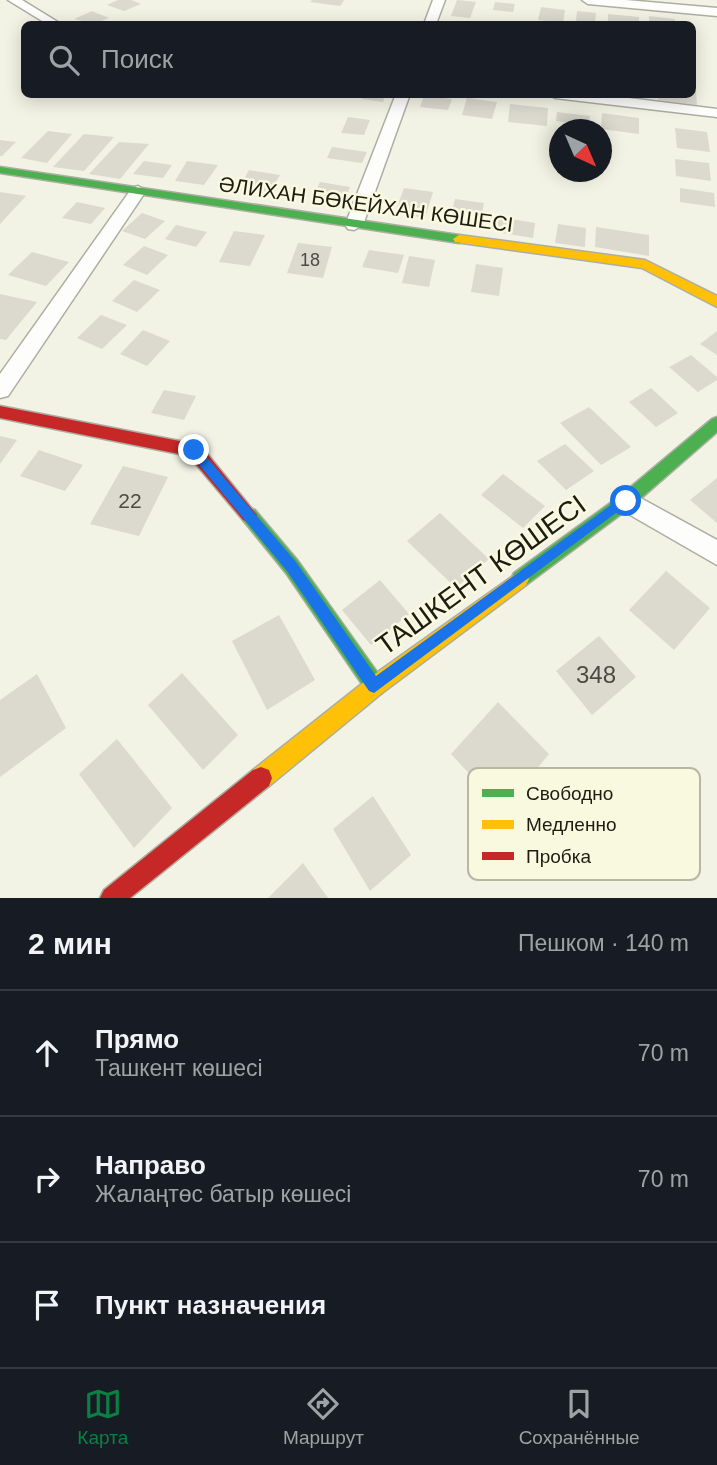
<!DOCTYPE html>
<html lang="ru">
<meta charset="utf-8">
<style>
:root{--surface:#171b24;--page:#20242c;--text:#f1f3f6;--muted:#9ea1a6;--line:#363941;--accent:#0b8043}
body{margin:0;font-family:Arial,sans-serif;background:var(--page);color:var(--text)}
.compass{position:absolute;left:549px;top:119px;width:63px;height:63px;border-radius:50%;background:var(--surface);box-shadow:0 4px 18px #0003;rotate:136deg}
.stop{position:absolute;width:21px;height:21px;margin:-16px;border:5px solid #1a73e8;border-radius:50%;background:#fff}
.stop.end{background:#1a73e8;border-color:#fff;box-shadow:0 2px 7px #0008}
.list{margin:0;padding:0;list-style:none}
h2{display:flex;justify-content:space-between;align-items:center;height:91px;margin:0;padding:0 28px;font-size:30px}
h2 small{font-size:23px;font-weight:400;color:var(--muted)}
.list li{display:grid;grid-template-columns:46px 1fr auto;gap:21px;align-items:center;box-sizing:border-box;height:126px;padding:0 28px;border-top:2px solid var(--line)}
.list b{display:block;font-size:26px;white-space:nowrap}
.list p{margin:0;font-size:23px;white-space:nowrap;color:var(--muted)}
.list em{font-size:23px;font-style:normal;color:var(--muted)}
.icon{flex:none;width:38px;height:38px;fill:none;stroke:currentColor;stroke-width:2;stroke-linecap:round;stroke-linejoin:round}
.map{position:relative;flex:none;width:717px;height:898px;overflow:hidden}
.search{position:absolute;background:var(--surface);box-shadow:0 4px 18px #0003;left:21px;right:21px;top:21px;height:77px;display:flex;align-items:center;gap:18px;box-sizing:border-box;padding:0 24px;border-radius:10px;color:var(--muted);font-size:26px}
.sheet{height:469px;background:var(--surface)}
nav{display:flex;justify-content:space-around;align-items:center;box-sizing:border-box;height:98px;border-top:2px solid var(--line);background:var(--surface);font-size:19px;color:var(--muted)}
nav a{display:grid;justify-items:center;gap:4px}
nav .on{color:var(--accent)}
.map>svg:first-child{display:block}
.building{fill:#dcd9cf}
.lines{fill:none;stroke-linecap:round;stroke-linejoin:round}
.street-casing{stroke:#adaea2;stroke-width:3}
.fast-casing{stroke:#adaea2;stroke-width:3}
.slow-casing{stroke:#adaea2;stroke-width:3}
.jam-casing{stroke:#adaea2;stroke-width:3}
.street{fill:#fdfdfb;fill-rule:evenodd}
.fast{fill:#4caf50;fill-rule:evenodd}
.slow{fill:#ffc107;fill-rule:evenodd}
.jam{fill:#c62828;fill-rule:evenodd}
.route{fill:#1a73e8}
.labels{text-anchor:middle;dominant-baseline:central;stroke-width:5;stroke-linejoin:round;paint-order:stroke}
.far-number-label{font-size:18px;fill:#4c4b42}
.far-street-label{font-size:21px;fill:#1c1c13;stroke:#f9f9df}
.number-label{font-size:21px;fill:#4c4b42}
.near-number-label{font-size:24px;fill:#4c4b42}
.near-street-label{font-size:28px;fill:#1c1c13;stroke:#f9f9df}
.key{fill:#f9f9df;stroke:#b7b7a2;stroke-width:2}
.key-label{font-size:19px;fill:#1c1c13}
</style>
<div class="map">
<svg width="717" height="898" viewBox="0 0 717 898">
<rect width="100%" height="100%" fill="#f3f3e5"/>
<g class="building">
<polygon points="118,0 131,0 141,4 124,11 107,5"/>
<polygon points="312,0 344,0 340,6 310,2"/>
<polygon points="457,0 476,2 470,18 451,16"/>
<polygon points="495,2 515,4 513,12 493,10"/>
<polygon points="541,7 565,10 563,23 538,20"/>
<polygon points="92,11 109,18 94,24 74,19"/>
<polygon points="577,11 596,13 595,23 576,21"/>
<polygon points="608,14 639,17 639,24 608,23"/>
<polygon points="649,16 675,19 675,24 649,24"/>
<polygon points="692,91 696,91 697,105 658,100 658,94 692,94"/>
<polygon points="364,94 386,94 383,102 362,99"/>
<polygon points="424,96 452,99 448,110 420,107"/>
<polygon points="467,98 497,102 492,119 462,115"/>
<polygon points="510,104 548,108 547,126 508,122"/>
<polygon points="557,112 590,116 589,126 556,121"/>
<polygon points="602,113 639,118 639,134 601,129"/>
<polygon points="348,117 370,120 364,135 341,133"/>
<polygon points="675,128 707,132 710,152 677,148"/>
<polygon points="48,131 72,134 47,163 21,158"/>
<polygon points="84,134 114,137 84,171 53,167"/>
<polygon points="0,140 16,142 2,156 0,156"/>
<polygon points="119,142 149,144 120,179 89,174"/>
<polygon points="332,147 367,152 362,163 327,158"/>
<polygon points="675,159 709,163 711,181 676,176"/>
<polygon points="144,161 172,165 163,178 133,174"/>
<polygon points="187,161 218,165 204,185 175,181"/>
<polygon points="249,170 280,175 268,195 238,190"/>
<polygon points="320,182 350,187 345,200 314,195"/>
<polygon points="404,188 433,192 425,218 395,213"/>
<polygon points="680,188 714,193 715,207 680,202"/>
<polygon points="0,192 26,196 0,224"/>
<polygon points="455,199 484,203 479,227 449,222"/>
<polygon points="77,202 105,208 91,224 62,218"/>
<polygon points="142,213 165,221 145,239 122,231"/>
<polygon points="498,217 535,223 533,238 495,232"/>
<polygon points="558,224 586,228 585,247 555,243"/>
<polygon points="176,225 207,232 196,247 165,239"/>
<polygon points="596,227 649,235 649,256 595,247"/>
<polygon points="234,231 265,235 250,266 219,262"/>
<polygon points="298,243 332,247 323,278 287,273"/>
<polygon points="144,246 168,255 147,275 123,265"/>
<polygon points="369,250 404,255 398,273 362,267"/>
<polygon points="32,252 69,262 46,286 8,275"/>
<polygon points="409,256 435,260 429,287 402,283"/>
<polygon points="476,264 503,268 499,296 471,292"/>
<polygon points="134,280 160,290 137,312 112,301"/>
<polygon points="0,294 37,302 6,340 0,339"/>
<polygon points="101,315 127,325 102,349 77,338"/>
<polygon points="143,330 170,341 147,366 120,354"/>
<polygon points="717,331 717,355 700,344"/>
<polygon points="691,355 717,377 717,380 698,392 669,367"/>
<polygon points="651,388 678,413 656,427 629,402"/>
<polygon points="164,390 196,396 184,420 151,413"/>
<polygon points="589,407 631,447 601,465 560,423"/>
<polygon points="0,436 17,440 0,464"/>
<polygon points="565,444 594,471 566,490 537,461"/>
<polygon points="39,450 83,465 65,491 20,476"/>
<polygon points="123,466 168,477 139,536 90,524"/>
<polygon points="503,474 545,506 523,528 481,495"/>
<polygon points="717,478 717,523 690,500"/>
<polygon points="440,513 489,559 456,588 407,541"/>
<polygon points="666,571 710,608 674,650 629,610"/>
<polygon points="380,580 409,614 371,645 342,610"/>
<polygon points="279,615 315,680 267,710 232,641"/>
<polygon points="599,636 636,677 592,715 556,671"/>
<polygon points="182,673 238,735 203,770 148,705"/>
<polygon points="37,674 66,728 0,777 0,700"/>
<polygon points="498,702 549,754 503,810 451,754"/>
<polygon points="117,739 172,808 134,848 79,774"/>
<polygon points="373,796 411,855 370,891 333,829"/>
<polygon points="303,863 328,898 268,898"/>
</g>
<g class="lines">
<defs>
<g id="street">
<polygon points="8,0 22,0 61,24 47,24"/>
<polygon points="433,0 445,0 436,24 424,24"/>
<polygon points="582,0 626,0 717,8 717,16 588,4"/>
<polygon points="396,94 410,94 363,225 354,230 348,229 345,225"/>
<polygon points="548,94 596,94 717,109 717,117 555,98"/>
<polygon points="138,186 146,191 8,396 0,398 0,374 132,188"/>
<polygon points="626,490 717,540 717,565 618,508 614,501 618,494"/>
</g>
<g id="fast">
<polygon points="0,167 459,235 465,239 459,243 0,173"/>
<polygon points="717,417 717,432 632,506 526,585 520,587 514,585 511,579 514,573 620,496 712,419"/>
<polygon points="249,508 255,510 298,561 382,679 385,686 382,693 375,696 368,693 286,573 243,520 241,515 243,510"/>
</g>
<g id="slow">
<polygon points="459,235 645,260 717,296 717,307 642,268 455,242 453,239"/>
<polygon points="520,571 526,573 529,579 526,585 382,693 269,786 261,789 253,786 250,778 253,770 368,679"/>
</g>
<g id="jam">
<polygon points="0,406 200,445 257,515 255,520 249,522 243,520 189,456 0,418"/>
<polygon points="261,767 269,770 272,778 269,786 130,898 100,898 104,890 253,770"/>
</g>
</defs>
<use href="#street" class="street-casing"/>
<use href="#fast" class="fast-casing"/>
<use href="#slow" class="slow-casing"/>
<use href="#jam" class="jam-casing"/>
<use href="#street" class="street"/>
<use href="#fast" class="fast"/>
<use href="#slow" class="slow"/>
<use href="#jam" class="jam"/>
</g>
<polygon class="route" points="194,446 198,447 296,562 376,676 622,497 630,497 632,501 374,693 369,691 287,571 190,454 188,450"/>
<g class="labels">
<g class="far-number-label">
<text x="310" y="260">18</text>
</g>
<g class="far-street-label">
<text transform="translate(366 204) rotate(8)">ӘЛИХАН БӨКЕЙХАН КӨШЕСІ</text>
</g>
<g class="number-label">
<text x="130" y="500">22</text>
</g>
<g class="near-number-label">
<text x="596" y="674">348</text>
</g>
<g class="near-street-label">
<text transform="translate(481 575) rotate(-36)">ТАШКЕНТ КӨШЕСІ</text>
</g>
</g>
<rect x="468" y="768" width="232" height="112" rx="10" class="key"/>
<rect x="482" y="789" width="32" height="8" fill="#4caf50"/>
<rect x="482" y="820" width="32" height="9" fill="#ffc107"/>
<rect x="482" y="852" width="32" height="8" fill="#c62828"/>
<g class="key-label">
<text x="526" y="800">Свободно</text>
<text x="526" y="831">Медленно</text>
<text x="526" y="863">Пробка</text>
</g>
</svg>
<svg class="compass" viewBox="-18 -18 36 36"><path d="M0-13l5 13h-10z" fill="#e53935"/><path d="M0 13l5-13h-10z" fill="#9ea1a6"/></svg>
<div class="stop" style="left:626px;top:501px"></div>
<div class="stop end" style="left:194px;top:450px"></div>
<div class="search"><svg class="icon" aria-label="search" viewBox="0 0 24 24"><circle cx="10" cy="10" r="6"/><path d="M15 15l6 6"/></svg>Поиск</div>
</div>
<section class="sheet">
<h2>2 мин<small>Пешком · 140 m</small></h2>
<ul class="list">
<li><svg class="icon" aria-label="ahead" viewBox="0 0 24 24"><path d="M12 20V5M6 11l6-6 6 6"/></svg><div><b>Прямо</b><p>Ташкент көшесі</p></div><em>70 m</em></li>
<li><svg class="icon" aria-label="right" viewBox="0 0 24 24"><path d="M7 20v-9h11M14 6l5 5-5 5"/></svg><div><b>Направо</b><p>Жалаңтөс батыр көшесі</p></div><em>70 m</em></li>
<li><svg class="icon" aria-label="arrive" viewBox="0 0 24 24"><path d="M6 21V4h12l-3 4 3 4H6"/></svg><div><b>Пункт назначения</b></div></li>
</ul>
</section>
<nav>
<a class="on"><svg class="icon" aria-label="map" viewBox="0 0 24 24"><path d="M3 6l6-2 6 2 6-2v14l-6 2-6-2-6 2zM9 4v14M15 6v14"/></svg>Карта</a>
<a><svg class="icon" aria-label="directions" viewBox="0 0 24 24"><path d="M12 3l9 9-9 9-9-9zM9 14v-3h6M13 9l2 2-2 2"/></svg>Маршрут</a>
<a><svg class="icon" aria-label="saved" viewBox="0 0 24 24"><path d="M7 4h10v16l-5-4-5 4z"/></svg>Сохранённые</a>
</nav>
